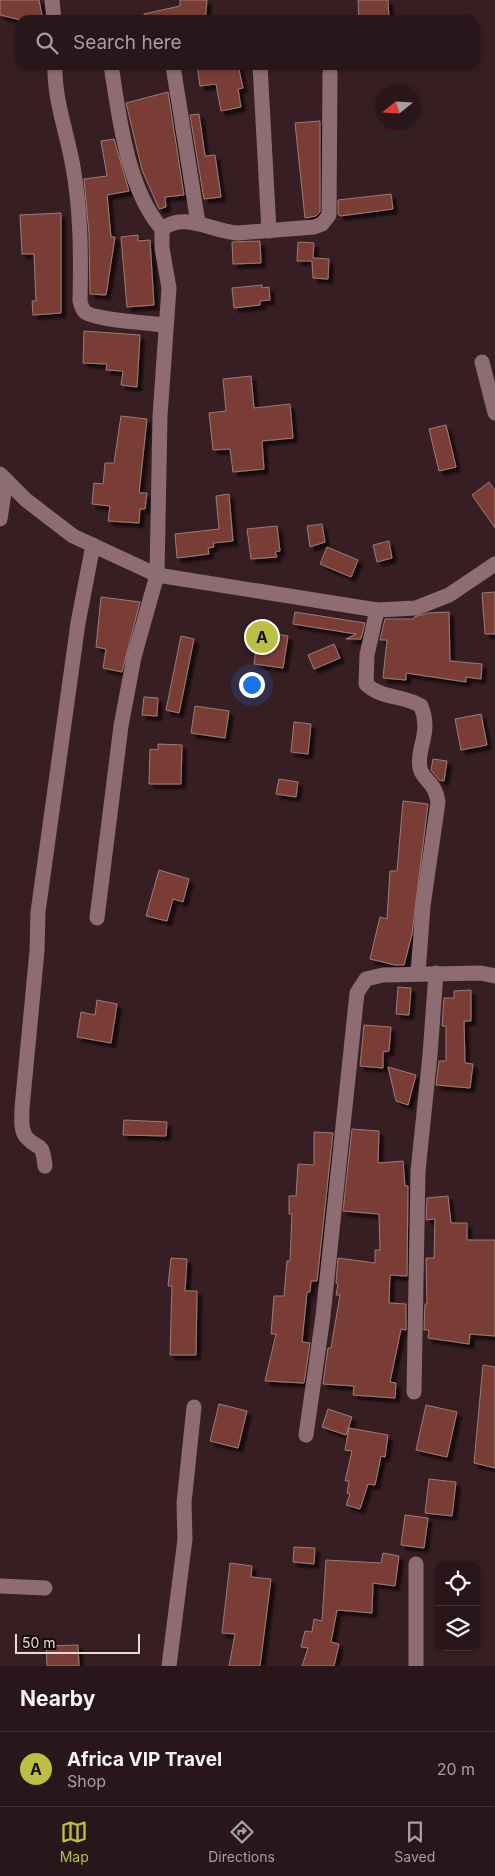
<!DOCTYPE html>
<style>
:root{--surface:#29161a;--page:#352327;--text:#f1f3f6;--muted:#a59fa2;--line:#453539;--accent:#bcbf44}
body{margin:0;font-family:Inter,sans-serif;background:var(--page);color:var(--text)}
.controls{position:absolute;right:15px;bottom:15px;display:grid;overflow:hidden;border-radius:10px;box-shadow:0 1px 4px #0004}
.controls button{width:45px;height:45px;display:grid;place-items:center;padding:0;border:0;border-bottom:1px solid var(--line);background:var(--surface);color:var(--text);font:25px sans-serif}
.compass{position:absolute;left:375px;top:85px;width:45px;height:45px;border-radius:50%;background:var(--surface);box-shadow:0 1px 4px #0004;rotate:252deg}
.scale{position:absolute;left:15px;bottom:12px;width:125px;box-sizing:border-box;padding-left:5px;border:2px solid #ebd8da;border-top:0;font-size:14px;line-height:18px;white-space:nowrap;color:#ebd8da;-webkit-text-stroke:4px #170c0d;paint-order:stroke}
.you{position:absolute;left:251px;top:684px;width:18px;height:18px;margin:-12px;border:4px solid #fff;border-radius:50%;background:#1a73e8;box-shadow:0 0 0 8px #1a73e833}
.badge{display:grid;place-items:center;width:32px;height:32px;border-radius:50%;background:var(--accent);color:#111;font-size:16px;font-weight:700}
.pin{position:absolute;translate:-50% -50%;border:2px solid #fff;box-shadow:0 1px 5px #0006}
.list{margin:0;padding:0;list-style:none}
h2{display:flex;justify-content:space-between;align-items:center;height:65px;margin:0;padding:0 20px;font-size:21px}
h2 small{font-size:16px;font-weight:400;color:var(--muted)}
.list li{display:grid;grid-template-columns:32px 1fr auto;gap:15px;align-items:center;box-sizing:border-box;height:75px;padding:0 20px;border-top:1px solid var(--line)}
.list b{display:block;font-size:19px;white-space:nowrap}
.list p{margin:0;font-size:16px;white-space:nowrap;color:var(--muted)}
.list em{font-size:16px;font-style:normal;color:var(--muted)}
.icon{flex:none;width:28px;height:28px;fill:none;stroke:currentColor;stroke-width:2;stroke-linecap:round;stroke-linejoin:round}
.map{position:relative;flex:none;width:495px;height:1666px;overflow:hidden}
.search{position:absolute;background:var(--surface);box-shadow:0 1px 4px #0004;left:15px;right:15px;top:15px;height:55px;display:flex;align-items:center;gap:12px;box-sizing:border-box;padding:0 18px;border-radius:15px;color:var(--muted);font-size:19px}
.sheet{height:140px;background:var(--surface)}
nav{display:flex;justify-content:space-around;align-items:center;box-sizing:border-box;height:70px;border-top:1px solid var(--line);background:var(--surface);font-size:14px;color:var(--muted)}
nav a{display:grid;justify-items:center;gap:2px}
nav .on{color:var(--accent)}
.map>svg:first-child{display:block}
.building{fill:#793e35;stroke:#9b7b76;filter:url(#shadow)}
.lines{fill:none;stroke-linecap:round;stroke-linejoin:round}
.street{stroke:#8d6d71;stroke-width:15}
</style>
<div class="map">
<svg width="495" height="1666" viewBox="0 0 495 1666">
<defs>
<filter id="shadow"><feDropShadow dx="4.5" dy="4.5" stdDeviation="1" flood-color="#0009"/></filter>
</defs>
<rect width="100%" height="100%" fill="#371e22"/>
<g class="building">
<polygon points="0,0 39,0 43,20 21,20 0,15"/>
<polygon points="180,0 207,0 205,20 144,20 144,14 180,6"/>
<polygon points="358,0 388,0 389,20 359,20"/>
<polygon points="197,65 238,65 243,88 238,89 241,107 221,111 216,84 200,86"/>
<polygon points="168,92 184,195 165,197 166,207 159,209 142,170 126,103"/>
<polygon points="199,114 205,156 215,155 221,197 204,199 190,115"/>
<polygon points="320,121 320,212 316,216 305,218 295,123"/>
<polygon points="114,139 129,191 107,195 111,237 115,237 106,295 90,294 89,234 84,179 107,176 101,141"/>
<polygon points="391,194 393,209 340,216 338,214 338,200"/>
<polygon points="61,213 61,313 33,315 32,301 36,301 34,254 22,254 20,215"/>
<polygon points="138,235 138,241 150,240 154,305 127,307 121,237"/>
<polygon points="260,241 261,263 233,264 232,242"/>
<polygon points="298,242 314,243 313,258 329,259 328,279 313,278 312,261 297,261"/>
<polygon points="262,285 262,288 269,287 270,300 260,301 260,305 234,308 232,288"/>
<polygon points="84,331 140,335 137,387 121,385 123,371 106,370 107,364 83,363"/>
<polygon points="251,376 254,408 290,404 293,438 262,441 264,469 233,472 230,449 213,450 209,413 226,411 223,379"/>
<polygon points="121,416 147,419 139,493 147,493 145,509 140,509 139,523 108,521 110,506 92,504 94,483 103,484 105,463 114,463"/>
<polygon points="446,425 456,467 439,471 429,429"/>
<polygon points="489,482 495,490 495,528 472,495"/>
<polygon points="229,494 233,541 213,543 214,547 208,548 209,554 177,558 175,534 219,529 216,496"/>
<polygon points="322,524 325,542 310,547 307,526"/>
<polygon points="277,526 280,551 275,552 277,557 251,559 247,529"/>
<polygon points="389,541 392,558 377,562 373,545"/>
<polygon points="327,547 358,560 351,577 320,564"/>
<polygon points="495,592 495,634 485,634 482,593"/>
<polygon points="101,597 140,602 122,672 103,668 106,649 96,647"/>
<polygon points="295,612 365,623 361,639 346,639 356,634 293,624"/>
<polygon points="449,612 450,661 482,664 481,679 466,677 466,682 406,673 406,680 383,678 387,640 380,640 385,619 414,619 414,617 428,613"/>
<polygon points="258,631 288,636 283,668 254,664"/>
<polygon points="181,636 194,639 179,713 166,710"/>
<polygon points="334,644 340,658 314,669 308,655"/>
<polygon points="144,697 158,698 157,716 142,715"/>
<polygon points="195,706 229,711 225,738 191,733"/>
<polygon points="481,714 487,745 461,750 455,719"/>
<polygon points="294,722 311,724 308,754 291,752"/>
<polygon points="158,744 182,745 181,784 149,784 150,749 158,750"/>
<polygon points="433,759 447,761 444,781 439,780 431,770"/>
<polygon points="279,779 298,782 296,797 276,794"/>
<polygon points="403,801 428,804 412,934 404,965 395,965 370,959 380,917 387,919 390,871 397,871"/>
<polygon points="159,870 189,879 183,902 173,899 167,921 146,916"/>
<polygon points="398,987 411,988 409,1015 396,1014"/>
<polygon points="471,990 471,1021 464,1021 465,1063 473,1064 470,1088 436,1085 439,1061 446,1061 446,1026 442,1026 444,998 454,998 454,991"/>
<polygon points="97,1000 117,1004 111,1043 77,1037 81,1012 95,1015"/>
<polygon points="364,1025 391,1027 389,1051 383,1052 383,1068 360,1066"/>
<polygon points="388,1067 416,1075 408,1105 396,1101"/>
<polygon points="124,1120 167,1122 166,1136 123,1135"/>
<polygon points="352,1129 379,1131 378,1163 403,1161 405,1186 408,1186 407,1276 390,1275 389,1303 406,1304 406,1330 401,1329 390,1382 396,1383 395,1398 353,1395 354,1386 323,1384 328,1348 331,1348 340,1295 336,1295 338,1284 336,1283 338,1258 375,1263 375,1250 380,1250 379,1214 343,1211"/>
<polygon points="314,1132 333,1133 317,1281 311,1281 310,1292 307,1292 302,1342 310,1343 304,1383 265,1381 276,1334 271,1334 274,1296 284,1296 287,1261 290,1261 292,1214 289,1214 289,1196 296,1196 298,1164 314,1165"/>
<polygon points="448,1196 451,1223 467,1223 467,1240 495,1240 495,1336 470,1334 469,1344 428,1338 429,1330 424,1330 425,1304 427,1304 426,1258 434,1258 435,1219 426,1220 427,1198"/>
<polygon points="171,1258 187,1259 185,1291 197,1291 196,1355 170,1355 172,1286 168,1286"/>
<polygon points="483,1365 495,1367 495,1468 474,1463"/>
<polygon points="219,1404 247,1411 238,1448 210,1441"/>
<polygon points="426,1405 457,1412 447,1457 416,1450"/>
<polygon points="328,1409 352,1417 346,1435 322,1427"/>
<polygon points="349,1428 388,1435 385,1457 381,1456 375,1485 368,1484 360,1509 346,1505 350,1494 347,1493 349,1481 345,1481 352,1451 345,1450"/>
<polygon points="429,1479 456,1482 452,1516 425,1513"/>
<polygon points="405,1515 428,1518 424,1548 401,1545"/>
<polygon points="294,1547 315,1548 314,1564 293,1562"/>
<polygon points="383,1553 399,1556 395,1586 373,1583 372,1613 337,1610 331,1642 339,1644 334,1666 302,1666 308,1648 301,1647 305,1631 312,1632 314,1619 322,1621 326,1560 381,1563"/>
<polygon points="230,1563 252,1566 251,1577 271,1579 260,1666 229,1666 235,1634 222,1633"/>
<polygon points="78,1645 79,1666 47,1666 46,1646"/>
</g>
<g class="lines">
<g class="street">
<polyline points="52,0 54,20"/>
<path d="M55 65C54 100 67 132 73 167 81 211 81 257 80 301 81 305 82 309 85 312 95 320 150 323 165 325"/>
<path d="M111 65C119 116 127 189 162 229"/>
<polyline points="260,65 269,231"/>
<polyline points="173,66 198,223"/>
<polyline points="482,362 495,413"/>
<polyline points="0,474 26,500 73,536 157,575 377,610 416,608 449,595 495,564"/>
<polyline points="0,519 6,480"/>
<path d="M377 610 367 655 366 684C381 699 404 695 421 706 432 734 416 748 420 768 423 781 435 781 438 802L423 906 418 974"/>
<path d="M97 918 121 726 134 657 157 575 160 416 169 288 162 248V229C185 211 212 232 238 233L314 227 322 224 329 215 330 73"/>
<path d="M45 1166C42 1140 40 1152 26 1137 20 1129 22 1117 22 1108L37 951 38 912 78 623 93 545"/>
<polyline points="414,1392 418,1171 430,1055 436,973"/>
<polyline points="306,1435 323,1316 357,993 366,979 383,975 481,973 495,976"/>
<polyline points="416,1564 416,1666"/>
<polyline points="0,1586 45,1588"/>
<polyline points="169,1666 185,1539 184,1503 194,1407"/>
</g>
</g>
</svg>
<div class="controls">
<button><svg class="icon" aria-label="locate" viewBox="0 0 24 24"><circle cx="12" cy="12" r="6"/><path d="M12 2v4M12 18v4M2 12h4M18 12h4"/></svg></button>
<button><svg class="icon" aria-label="layers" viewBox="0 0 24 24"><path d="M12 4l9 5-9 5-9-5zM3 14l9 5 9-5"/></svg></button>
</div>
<svg class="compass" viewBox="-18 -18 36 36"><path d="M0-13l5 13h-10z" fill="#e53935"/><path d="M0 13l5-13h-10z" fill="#a59fa2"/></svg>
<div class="scale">50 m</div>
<div class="you"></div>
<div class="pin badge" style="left:262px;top:637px">A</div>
<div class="search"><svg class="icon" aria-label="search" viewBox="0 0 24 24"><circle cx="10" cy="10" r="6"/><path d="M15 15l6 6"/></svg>Search here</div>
</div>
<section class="sheet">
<h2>Nearby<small></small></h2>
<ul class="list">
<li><span class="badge">A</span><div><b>Africa VIP Travel</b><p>Shop</p></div><em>20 m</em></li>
</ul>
</section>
<nav>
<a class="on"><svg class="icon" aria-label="map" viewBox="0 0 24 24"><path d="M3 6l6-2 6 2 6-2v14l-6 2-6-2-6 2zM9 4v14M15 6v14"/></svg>Map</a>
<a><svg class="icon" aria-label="directions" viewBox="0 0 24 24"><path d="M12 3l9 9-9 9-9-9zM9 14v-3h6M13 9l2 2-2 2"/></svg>Directions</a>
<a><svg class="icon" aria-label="saved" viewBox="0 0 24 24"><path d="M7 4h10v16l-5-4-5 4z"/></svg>Saved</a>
</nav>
